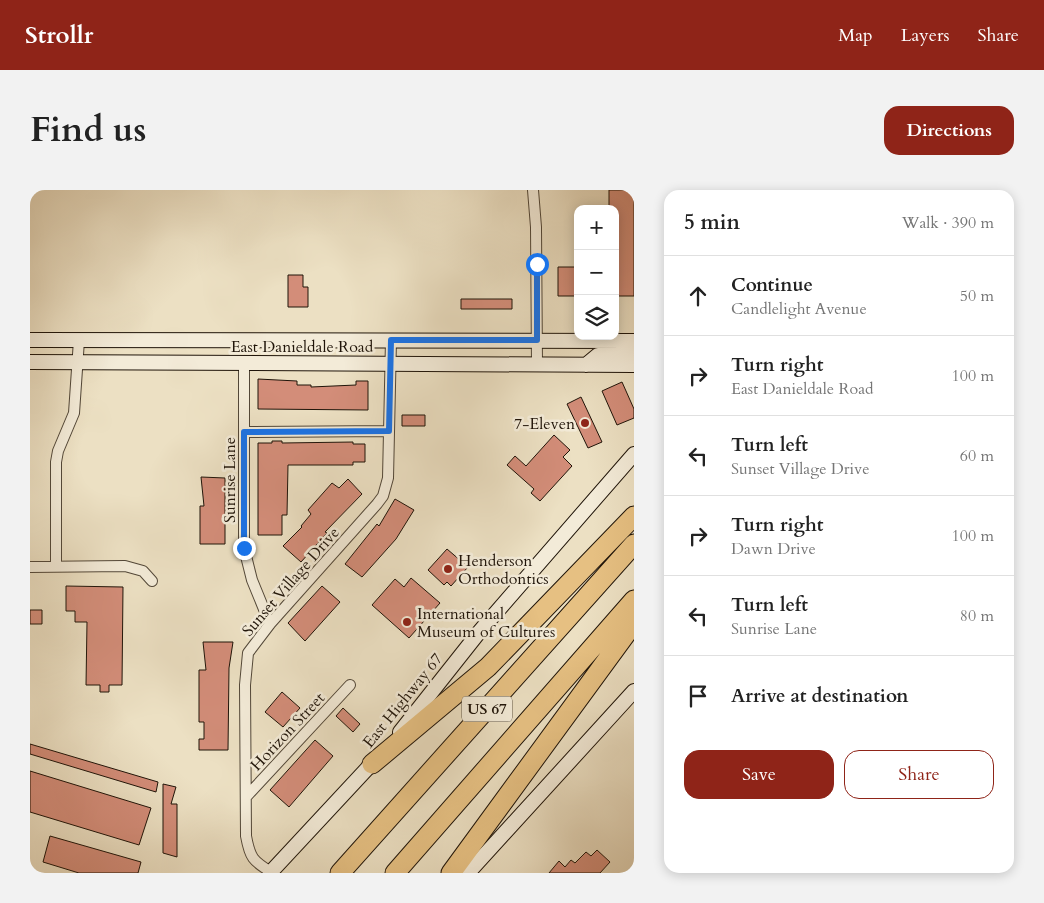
<!DOCTYPE html>
<meta charset="utf-8">
<style>
:root{--surface:#fff;--page:#f2f2f2;--text:#222;--muted:#767676;--line:#e0e0e0;--accent:#8f2418}
body{margin:0;font-family:Cardo,serif;background:var(--page);color:var(--text)}
.controls{position:absolute;right:15px;top:15px;display:grid;overflow:hidden;border-radius:10px;box-shadow:0 2px 12px #0003}
.controls button{width:45px;height:45px;display:grid;place-items:center;padding:0;border:0;border-bottom:1px solid var(--line);background:var(--surface);color:var(--text);font:25px sans-serif}
.stop{position:absolute;width:15px;height:15px;margin:-11px;border:4px solid #1a73e8;border-radius:50%;background:#fff}
.stop.end{background:#1a73e8;border-color:#fff;box-shadow:0 1px 5px #0008}
.list{margin:0;padding:0;list-style:none}
h2{display:flex;justify-content:space-between;align-items:center;height:65px;margin:0;padding:0 20px;font-size:21px}
h2 small{font-size:16px;font-weight:400;color:var(--muted)}
.list li{display:grid;grid-template-columns:32px 1fr auto;gap:15px;align-items:center;box-sizing:border-box;height:80px;padding:0 20px;border-top:1px solid var(--line)}
.list b{display:block;font-size:19px;white-space:nowrap}
.list p{margin:0;font-size:16px;white-space:nowrap;color:var(--muted)}
.list em{font-size:16px;font-style:normal;color:var(--muted)}
.actions{display:flex;gap:10px;padding:15px 20px}
.actions a{flex:1;padding:11px 0;border:1px solid var(--accent);border-radius:15px;text-align:center;font-size:18px;color:var(--accent)}
.actions .main{background:var(--accent);color:#fff}
.icon{flex:none;width:28px;height:28px;fill:none;stroke:currentColor;stroke-width:2;stroke-linecap:round;stroke-linejoin:round}
.map{position:relative;flex:none;width:604px;height:683px;overflow:hidden;border-radius:15px}
header{display:flex;align-items:center;gap:30px;box-sizing:border-box;height:70px;padding:0 25px;background:var(--accent);color:#fff}
header strong{font-size:24px}
nav{display:flex;gap:28px;margin-inline-start:auto;font-size:18px}
.intro{display:flex;align-items:center;justify-content:space-between;box-sizing:border-box;height:120px;padding:0 30px}
h1{margin:0;font-size:35px}
.button{padding:12px 22px;border-radius:15px;background:var(--accent);color:#fff;font-size:18px;font-weight:700}
main{display:flex;gap:30px;padding:0 30px}
aside{flex:1;background:var(--surface);border-radius:15px;box-shadow:0 2px 12px #0003}
.map>svg:first-child{display:block}
.building{fill:#d38d79;stroke:#1f1409}
.lines{fill:none;stroke-linecap:round;stroke-linejoin:round}
.street-casing{stroke:#524738;stroke-width:12}
.secondary-casing{stroke:#1f1409;stroke-width:16}
.highway-casing{stroke:#1f1409;stroke-width:21}
.street{stroke:#f3ebd8;stroke-width:10}
.secondary{stroke:#f3ebd8;stroke-width:14}
.highway{stroke:#e6c082;stroke-width:19}
.route{stroke:#1a73e8;stroke-width:6}
.poi-dot{fill:#8f2418;stroke:#f3ebd8;stroke-width:2}
.labels{text-anchor:middle;stroke-width:5;stroke-linejoin:round;paint-order:stroke}
.shield{fill:#f3ebd8;stroke:#5f5447;stroke-width:1}
.shield-label{font-size:15px;font-weight:bold;fill:#1f1409}
.street-label{font-size:16px;fill:#1f1409;stroke:#f3ebd8}
.poi-label{font-size:16px;fill:#1f1409;stroke:#f3ebd8;text-anchor:start}
</style>
<header>
<strong>Strollr</strong>
<nav><a>Map</a><a>Layers</a><a>Share</a></nav>
</header>
<div class="intro"><h1>Find us</h1><a class="button">Directions</a></div>
<main>
<div class="map">
<svg width="604" height="683" viewBox="0 0 604 683">
<rect width="100%" height="100%" fill="#ece0c3"/>
<filter id="stains"><feTurbulence type="fractalNoise" baseFrequency=".004" numOctaves="4"/><feColorMatrix values="0 0 0 0 .2 0 0 0 0 .09 0 0 0 0 .02 0 0 0 .5 -.17"/></filter>
<radialGradient id="worn" r=".72"><stop offset=".6" stop-color="#630" stop-opacity="0"/><stop offset="1" stop-color="#630" stop-opacity=".3"/></radialGradient>
<path class="building" d="M 579,0 L 604,0 L 604,106 L 585,106 L 585,19 L 579,19 Z
M 528,77 L 548,77 L 548,106 L 528,106 Z
M 258,85 L 273,85 L 273,97 L 278,97 L 278,117 L 258,117 Z
M 431,109 L 482,109 L 482,119 L 431,119 Z
M 228,189 L 267,191 L 267,195 L 281,195 L 281,197 L 326,195 L 326,191 L 338,191 L 338,220 L 228,219 Z
M 592,192 L 604,219 L 604,228 L 587,235 L 572,201 Z
M 551,207 L 572,252 L 558,258 L 537,214 Z
M 372,225 L 395,225 L 395,236 L 372,236 Z
M 524,245 L 540,260 L 533,267 L 542,276 L 510,311 L 501,303 L 504,299 L 477,275 L 485,266 L 496,276 Z
M 242,251 L 252,251 L 252,253 L 323,252 L 323,254 L 335,254 L 335,272 L 323,272 L 323,275 L 258,275 L 257,325 L 252,325 L 252,345 L 228,345 L 228,253 L 242,253 Z
M 171,287 L 195,288 L 195,354 L 170,354 L 170,316 L 174,316 Z
M 318,289 L 332,304 L 295,342 L 297,343 L 271,372 L 253,356 L 272,337 L 271,336 L 281,324 L 278,320 L 302,293 L 309,298 Z
M 365,309 L 384,320 L 366,349 L 332,387 L 315,374 L 347,334 L 349,336 Z
M 417,359 L 438,377 L 421,396 L 417,392 L 414,395 L 398,380 Z
M 381,388 L 410,413 L 379,448 L 342,415 L 365,389 L 374,397 Z
M 36,396 L 93,397 L 92,495 L 79,495 L 79,502 L 70,502 L 70,495 L 56,495 L 57,432 L 45,432 L 45,421 L 36,421 Z
M 292,396 L 310,412 L 275,451 L 258,433 Z
M 0,420 L 12,420 L 12,434 L 0,434 Z
M 173,452 L 203,452 L 199,478 L 198,560 L 169,560 L 169,549 L 174,549 L 174,532 L 169,532 L 169,480 L 176,480 Z
M 252,502 L 270,518 L 253,537 L 235,522 Z
M 313,518 L 330,534 L 323,542 L 306,526 Z
M 285,550 L 303,566 L 259,617 L 240,600 Z
M 0,554 L 128,592 L 126,602 L 0,564 Z
M 0,581 L 121,618 L 109,655 L 0,622 Z
M 133,594 L 146,597 L 141,614 L 147,614 L 147,667 L 133,663 Z
M 20,646 L 111,672 L 108,683 L 49,683 L 13,672 Z
M 567,660 L 580,672 L 570,683 L 519,683 L 529,671 L 535,677 L 541,670 L 545,673 L 556,662 L 561,666 Z"/>
<g class="lines">
<g class="street-casing">
<path id="street" d="M 503,0 L 506,37 L 507,174
M 214,173 L 214,358 L 222,390 L 240,434
M 214,242 L 359,241
M 26,375 L 26,272 L 28,261 L 44,223 L 49,150
M 0,377 L 95,376 L 113,381 L 122,391
M 216,607 L 320,495
M 241,682 C 223,671 220,668 216,646 L 215,495 L 218,463 L 240,434 L 347,314 L 353,306 L 358,288 L 361,150"/>
</g>
<g class="secondary-casing">
<path id="secondary" d="M 0,150 L 604,151
M 0,172 L 604,175
M 556,175 L 568,165 L 604,165
M 370,542 L 450,441 L 604,264
M 240,683 L 347,568
M 438,683 L 604,501"/>
</g>
<g class="highway-casing">
<path id="highway" d="M 342,574 L 458,477 L 604,326
M 310,683 L 604,354
M 365,683 L 604,410
M 421,683 L 604,433"/>
</g>
<use href="#street" class="street"/>
<use href="#secondary" class="secondary"/>
<use href="#highway" class="highway"/>
</g>
<g class="lines">
<path class="route" d="M 214,358 L 214,242 L 359,241 L 361,150 L 507,150 L 507,74"/>
</g>
<g class="poi-dot">
<circle cx="555" cy="233" r="5"/>
<circle cx="418" cy="379" r="5"/>
<circle cx="377" cy="432" r="5"/>
</g>
<g class="labels">
<rect class="shield" x="432" y="506.5" width="50" height="25" rx="4"/>
<g class="shield-label">
<text x="457" y="524">US 67</text>
</g>
<g class="street-label">
<text x="272" y="162">East Danieldale Road</text>
<text transform="translate(199 290) rotate(-90)" y="6">Sunrise Lane</text>
<text transform="translate(260 391) rotate(-49)" y="6">Sunset Village Drive</text>
<text transform="translate(372 510) rotate(-51)" y="6">East Highway 67</text>
<text transform="translate(257 541) rotate(-47)" y="6">Horizon Street</text>
</g>
<g class="poi-label">
<text x="545" y="239" text-anchor="end">7-Eleven</text>
<text x="428" y="376">Henderson<tspan x="428" dy="18">Orthodontics</tspan></text>
<text x="387" y="429">International<tspan x="387" dy="18">Museum of Cultures</tspan></text>
</g>
</g>
<rect width="100%" height="100%" filter="url(#stains)"/>
<rect width="100%" height="100%" fill="url(#worn)"/>
</svg>
<div class="controls">
<button>+</button>
<button>−</button>
<button><svg class="icon" aria-label="layers" viewBox="0 0 24 24"><path d="M12 4l9 5-9 5-9-5zM3 14l9 5 9-5"/></svg></button>
</div>
<div class="stop" style="left:507px;top:74px"></div>
<div class="stop end" style="left:214px;top:358px"></div>
</div>
<aside>
<h2>5 min<small>Walk · 390 m</small></h2>
<ul class="list">
<li><svg class="icon" aria-label="ahead" viewBox="0 0 24 24"><path d="M12 20V5M6 11l6-6 6 6"/></svg><div><b>Continue</b><p>Candlelight Avenue</p></div><em>50 m</em></li>
<li><svg class="icon" aria-label="right" viewBox="0 0 24 24"><path d="M7 20v-9h11M14 6l5 5-5 5"/></svg><div><b>Turn right</b><p>East Danieldale Road</p></div><em>100 m</em></li>
<li><svg class="icon" aria-label="left" viewBox="0 0 24 24"><path d="M17 20v-9H6M10 6l-5 5 5 5"/></svg><div><b>Turn left</b><p>Sunset Village Drive</p></div><em>60 m</em></li>
<li><svg class="icon" aria-label="right" viewBox="0 0 24 24"><path d="M7 20v-9h11M14 6l5 5-5 5"/></svg><div><b>Turn right</b><p>Dawn Drive</p></div><em>100 m</em></li>
<li><svg class="icon" aria-label="left" viewBox="0 0 24 24"><path d="M17 20v-9H6M10 6l-5 5 5 5"/></svg><div><b>Turn left</b><p>Sunrise Lane</p></div><em>80 m</em></li>
<li><svg class="icon" aria-label="arrive" viewBox="0 0 24 24"><path d="M6 21V4h12l-3 4 3 4H6"/></svg><div><b>Arrive at destination</b></div></li>
</ul>
<div class="actions"><a class="main">Save</a><a>Share</a></div>
</aside>
</main>
